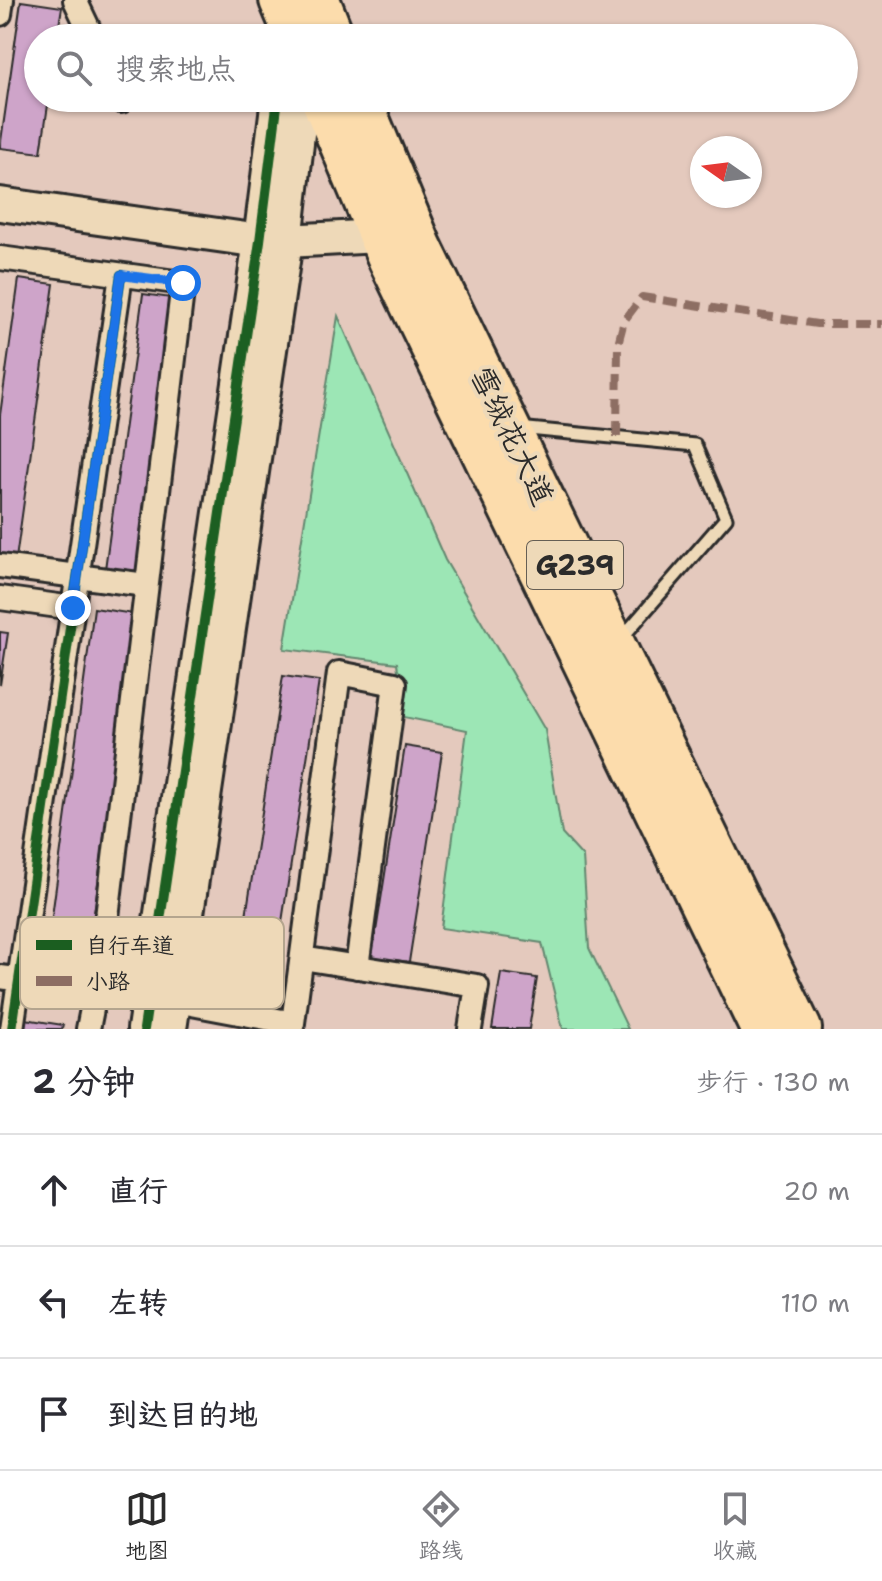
<!DOCTYPE html>
<html lang="zh">
<meta charset="utf-8">
<style>
:root{--surface:#fff;--page:#f2f2f3;--text:#2b2b33;--muted:#7c7c81;--line:#e1e1e2;--accent:#2b2b2b}
body{margin:0;font-family:"Shantell Sans","LXGW WenKai TC",sans-serif;background:var(--page);color:var(--text)}
.compass{position:absolute;left:690px;top:136px;width:72px;height:72px;border-radius:50%;background:var(--surface);box-shadow:0 2px 6px #0004;rotate:284deg}
.stop{position:absolute;width:24px;height:24px;margin:-18px;border:6px solid #1a73e8;border-radius:50%;background:#fff}
.stop.end{background:#1a73e8;border-color:#fff;box-shadow:0 2px 8px #0008}
.list{margin:0;padding:0;list-style:none}
h2{display:flex;justify-content:space-between;align-items:center;height:104px;margin:0;padding:0 32px;font-size:34px}
h2 small{font-size:26px;font-weight:400;color:var(--muted)}
.list li{display:grid;grid-template-columns:52px 1fr auto;gap:24px;align-items:center;box-sizing:border-box;height:112px;padding:0 32px;border-top:2px solid var(--line)}
.list b{display:block;font-size:30px;white-space:nowrap}
.list em{font-size:26px;font-style:normal;color:var(--muted)}
.icon{flex:none;width:44px;height:44px;fill:none;stroke:currentColor;stroke-width:2;stroke-linecap:round;stroke-linejoin:round}
.map{position:relative;flex:none;width:882px;height:1029px;overflow:hidden}
.search{position:absolute;background:var(--surface);box-shadow:0 2px 6px #0004;left:24px;right:24px;top:24px;height:88px;display:flex;align-items:center;gap:20px;box-sizing:border-box;padding:0 28px;border-radius:44px;color:var(--muted);font-size:30px}
.sheet{height:440px;background:var(--surface)}
nav{display:flex;justify-content:space-around;align-items:center;box-sizing:border-box;height:112px;border-top:2px solid var(--line);background:var(--surface);font-size:22px;color:var(--muted)}
nav a{display:grid;justify-items:center;gap:4px}
nav .on{color:var(--accent)}
.map>svg:first-child{display:block}
.green{fill:#9ce6b5;stroke:#648870;stroke-width:2}
.building{fill:#cea4c9;stroke:#2b2b2b;stroke-width:2}
.lines{fill:none;stroke-linecap:round;stroke-linejoin:round}
.lane-casing{stroke:#2b2b2b;stroke-width:17}
.street-casing{stroke:#2b2b2b;stroke-width:28}
.secondary-casing{stroke:#2b2b2b;stroke-width:38}
.highway-casing{stroke:#2b2b2b;stroke-width:48}
.lane{stroke:#eed9b8;stroke-width:11}
.street{stroke:#eed9b8;stroke-width:22}
.secondary{stroke:#eed9b8;stroke-width:32}
.highway{stroke:#fcdcac;stroke-width:42}
.quiet{stroke:#8d6e63;stroke-width:8;stroke-dasharray:16 8;stroke-linecap:butt}
.cycleway-casing{stroke:#eed9b8;stroke-width:15}
.cycleway{stroke:#1b5e20;stroke-width:10}
.route{stroke:#1a73e8;stroke-width:10}
.labels{text-anchor:middle;stroke-width:8;stroke-linejoin:round;paint-order:stroke}
.shield{fill:#eed9b8;stroke:#665f55;stroke-width:2}
.shield-label{font-size:28px;font-weight:bold;fill:#2b2b2b}
.street-label{font-size:30px;fill:#2b2b2b;stroke:#eed9b8}
.key{fill:#eed9b8;stroke:#b4a58e;stroke-width:2}
.key-label{font-size:22px;fill:#2b2b2b}
</style>
<div class="map">
<svg width="882" height="1029" viewBox="0 0 882 1029">
<rect width="100%" height="100%" fill="#e4c9bd"/>
<filter id="ink" filterUnits="userSpaceOnUse"><feTurbulence type="fractalNoise" baseFrequency=".0125" numOctaves="2"/><feDisplacementMap in="SourceGraphic" scale="16" xChannelSelector="R" yChannelSelector="G"/><feConvolveMatrix kernelMatrix="1 2 1 2 8 2 1 2 1" color-interpolation-filters="sRGB"/></filter>
<g filter="url(#ink)">
<path class="green" d="M 338,316 L 445,560 L 545,730 L 562,834 L 583,857 L 589,948 L 628,1029 L 563,1029 L 542,943 L 441,928 L 467,730 L 404,717 L 397,663 L 284,649 Z"/>
<path class="building" d="M 21,1 L 62,7 L 57,38 L 38,38 L 38,98 L 49,98 L 41,153 L 0,148 Z
M 19,279 L 54,284 L 16,559 L 0,557 L 0,415 Z
M 143,294 L 178,299 L 141,574 L 105,569 Z
M 94,608 L 134,614 L 88,958 L 47,953 Z
M 0,632 L 8,633 L 0,685 Z
M 283,676 L 319,681 L 272,987 L 236,981 Z
M 405,746 L 442,752 L 409,962 L 372,957 Z
M 501,973 L 537,978 L 529,1029 L 492,1029 Z
M 25,1019 L 63,1025 L 62,1029 L 23,1029 Z"/>
<g class="lines">
<g class="lane-casing">
<path id="lane" d="M 518,428 L 695,445 L 726,518 L 620,640"/>
</g>
<g class="street-casing">
<path id="street" d="M 75,0 L 93,38
M 0,14 L 2,0
M 120,98 L 121,101
M 0,258 L 183,283 L 102,959 L 88,1029
M 0,566 L 146,585
M 0,598 L 73,608
M 302,958 L 477,986 L 470,1029
M 0,977 L 149,996 L 293,1023 L 292,1029
M 293,1023 L 339,673 L 395,684 L 357,967
M 12,1029 L 121,275"/>
</g>
<g class="secondary-casing">
<path id="secondary" d="M 0,204 L 260,241 L 286,241 L 379,236 L 398,241
M 144,1029 L 260,241 L 278,98
M 170,1029 L 286,241 L 302,98"/>
</g>
<g class="highway-casing">
<path id="highway" d="M 281,0 L 297,38
M 318,0 L 333,38
M 322,98 L 390,260 L 762,1029
M 359,98 L 420,246 L 800,1029"/>
</g>
<use href="#lane" class="lane"/>
<use href="#street" class="street"/>
<use href="#secondary" class="secondary"/>
<use href="#highway" class="highway"/>
<path class="quiet" d="M 617,437 L 618,344 L 624,321 L 642,297 L 817,324 L 882,324"/>
<g class="cycleway-casing">
<path id="cycleway" d="M 12,1029 L 121,275
M 144,1029 L 260,241 L 278,98"/>
</g>
<use href="#cycleway" class="cycleway"/>
</g>
</g>
<g class="lines" filter="url(#ink)">
<path class="route" d="M 73,608 L 121,275 L 183,283"/>
</g>
<g class="labels">
<rect class="shield" x="527" y="541" width="96" height="48" rx="6"/>
<g class="shield-label">
<text x="575" y="575">G239</text>
</g>
<g class="street-label">
<text transform="translate(512 436) rotate(64)" y="10">雪绒花大道</text>
</g>
</g>
<rect x="20" y="917" width="264" height="92" rx="12" class="key"/>
<rect x="36" y="940" width="36" height="10" fill="#1b5e20"/>
<rect x="36" y="976" width="36" height="10" fill="#8d6e63"/>
<g class="key-label">
<text x="86" y="953">自行车道</text>
<text x="86" y="989">小路</text>
</g>
</svg>
<svg class="compass" viewBox="-18 -18 36 36"><path d="M0-13l5 13h-10z" fill="#e53935"/><path d="M0 13l5-13h-10z" fill="#7c7c81"/></svg>
<div class="stop" style="left:183px;top:283px"></div>
<div class="stop end" style="left:73px;top:608px"></div>
<div class="search"><svg class="icon" aria-label="search" viewBox="0 0 24 24"><circle cx="10" cy="10" r="6"/><path d="M15 15l6 6"/></svg>搜索地点</div>
</div>
<section class="sheet">
<h2>2 分钟<small>步行 · 130 m</small></h2>
<ul class="list">
<li><svg class="icon" aria-label="ahead" viewBox="0 0 24 24"><path d="M12 20V5M6 11l6-6 6 6"/></svg><div><b>直行</b></div><em>20 m</em></li>
<li><svg class="icon" aria-label="left" viewBox="0 0 24 24"><path d="M17 20v-9H6M10 6l-5 5 5 5"/></svg><div><b>左转</b></div><em>110 m</em></li>
<li><svg class="icon" aria-label="arrive" viewBox="0 0 24 24"><path d="M6 21V4h12l-3 4 3 4H6"/></svg><div><b>到达目的地</b></div></li>
</ul>
</section>
<nav>
<a class="on"><svg class="icon" aria-label="map" viewBox="0 0 24 24"><path d="M3 6l6-2 6 2 6-2v14l-6 2-6-2-6 2zM9 4v14M15 6v14"/></svg>地图</a>
<a><svg class="icon" aria-label="directions" viewBox="0 0 24 24"><path d="M12 3l9 9-9 9-9-9zM9 14v-3h6M13 9l2 2-2 2"/></svg>路线</a>
<a><svg class="icon" aria-label="saved" viewBox="0 0 24 24"><path d="M7 4h10v16l-5-4-5 4z"/></svg>收藏</a>
</nav>
